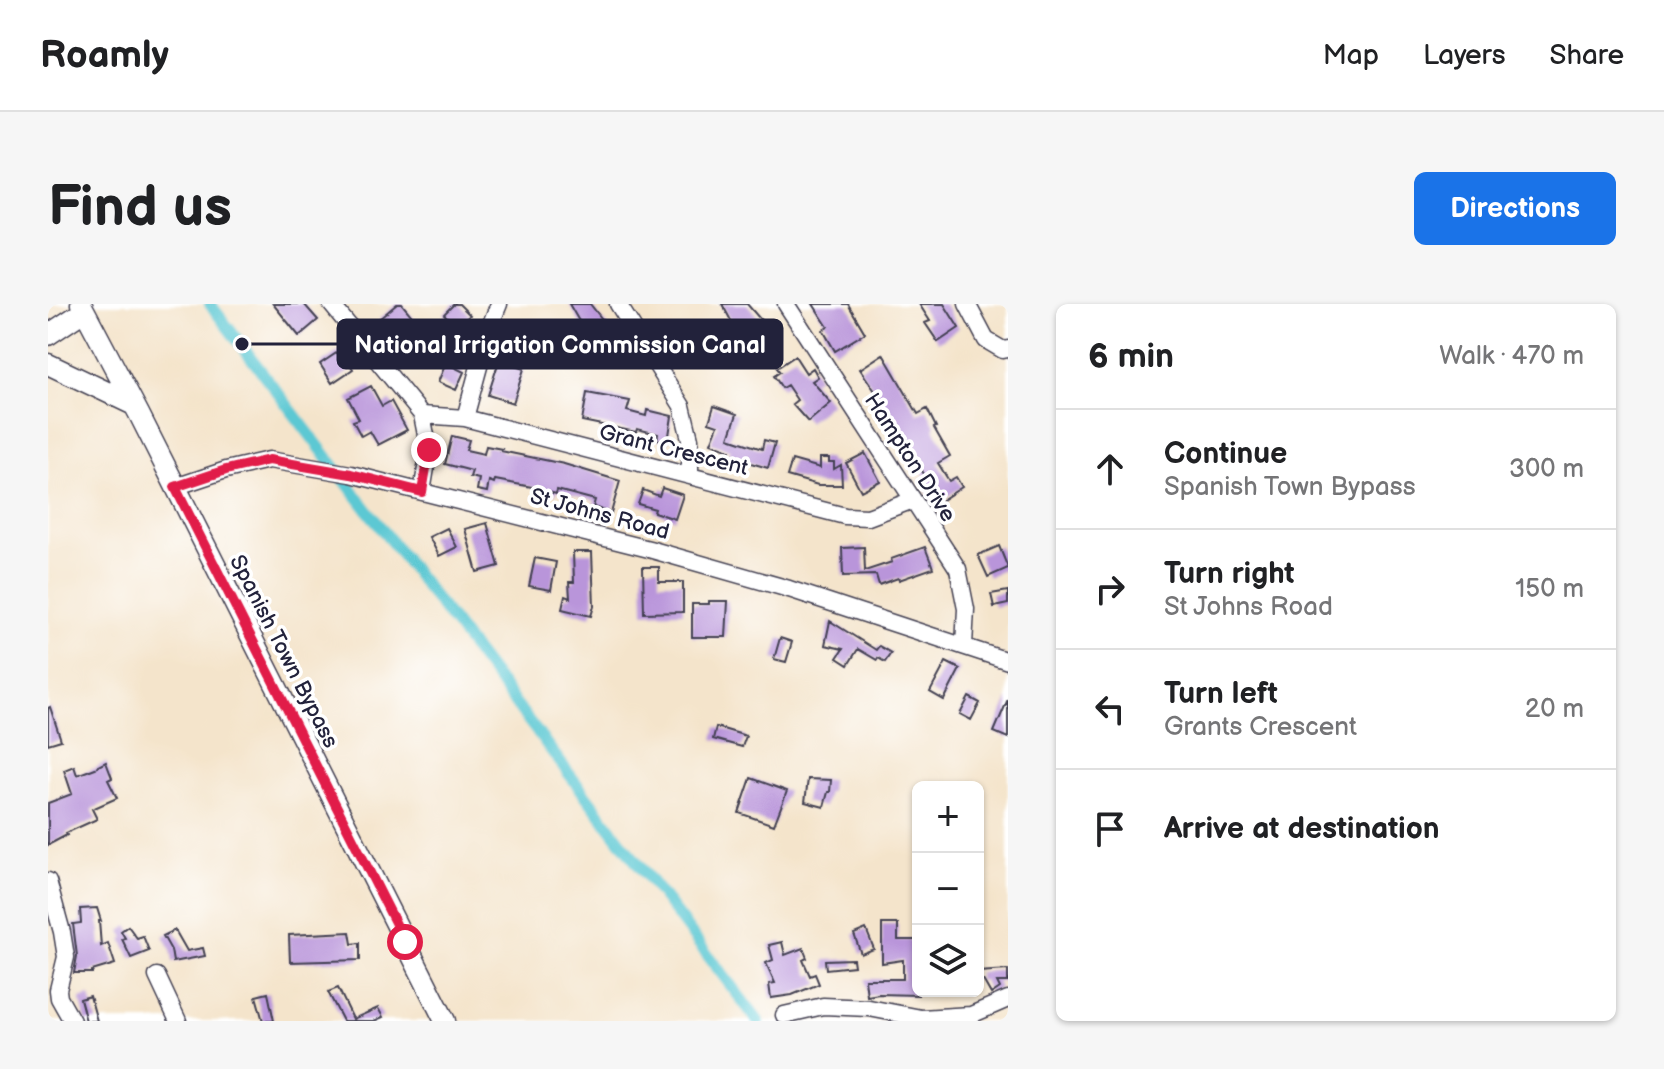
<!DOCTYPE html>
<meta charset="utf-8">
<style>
:root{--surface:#fff;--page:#f6f6f6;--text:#202124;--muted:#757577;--line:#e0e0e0;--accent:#1a73e8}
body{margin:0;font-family:"Balsamiq Sans",sans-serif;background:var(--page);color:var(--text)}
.controls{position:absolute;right:24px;bottom:24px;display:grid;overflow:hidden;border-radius:12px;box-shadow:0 2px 6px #0004}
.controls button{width:72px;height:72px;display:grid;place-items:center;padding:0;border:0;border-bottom:2px solid var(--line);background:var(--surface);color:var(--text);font:40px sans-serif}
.stop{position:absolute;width:24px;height:24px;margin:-18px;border:6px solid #e11d48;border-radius:50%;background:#fff}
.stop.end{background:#e11d48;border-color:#fff;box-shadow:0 2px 8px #0008}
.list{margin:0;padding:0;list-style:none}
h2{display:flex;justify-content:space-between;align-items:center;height:104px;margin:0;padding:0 32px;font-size:34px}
h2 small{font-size:26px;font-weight:400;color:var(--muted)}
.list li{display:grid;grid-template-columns:52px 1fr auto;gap:24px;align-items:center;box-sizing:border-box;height:120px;padding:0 32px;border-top:2px solid var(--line)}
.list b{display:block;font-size:30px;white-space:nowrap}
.list p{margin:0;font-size:26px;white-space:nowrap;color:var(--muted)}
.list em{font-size:26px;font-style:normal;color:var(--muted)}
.icon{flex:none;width:44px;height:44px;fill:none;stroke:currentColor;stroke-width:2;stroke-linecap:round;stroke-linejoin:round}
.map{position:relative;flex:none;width:960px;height:717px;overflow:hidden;border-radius:12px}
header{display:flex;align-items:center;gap:48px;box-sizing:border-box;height:112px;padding:0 40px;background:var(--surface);border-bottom:2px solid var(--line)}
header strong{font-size:38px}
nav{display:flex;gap:44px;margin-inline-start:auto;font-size:28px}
.intro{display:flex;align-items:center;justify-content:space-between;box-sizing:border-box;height:192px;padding:0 48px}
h1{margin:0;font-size:56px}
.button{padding:20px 36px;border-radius:12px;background:var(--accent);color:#fff;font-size:28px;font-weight:700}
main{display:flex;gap:48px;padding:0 48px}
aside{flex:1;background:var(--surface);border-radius:12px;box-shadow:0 2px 6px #0004}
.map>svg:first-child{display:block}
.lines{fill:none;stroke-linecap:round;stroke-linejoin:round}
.canal{stroke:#5cc8d3;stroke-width:12}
.building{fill:#b995da}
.minor-casing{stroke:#423f51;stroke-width:19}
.major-casing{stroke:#423f51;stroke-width:23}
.minor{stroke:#fff;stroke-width:16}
.major{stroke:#fff;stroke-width:20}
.route{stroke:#e11d48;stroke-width:10}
.labels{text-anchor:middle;stroke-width:7;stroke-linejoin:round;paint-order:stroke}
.street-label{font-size:22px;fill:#22223b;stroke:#fff}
.leader{fill:none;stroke:#22223b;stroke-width:3}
.callout-dot{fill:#22223b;stroke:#fff;stroke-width:3}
.callout{fill:#22223b;stroke:#22223b;stroke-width:3}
.callout-label{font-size:24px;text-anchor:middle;font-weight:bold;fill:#fff}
</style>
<header>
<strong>Roamly</strong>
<nav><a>Map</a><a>Layers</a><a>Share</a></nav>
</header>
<div class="intro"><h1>Find us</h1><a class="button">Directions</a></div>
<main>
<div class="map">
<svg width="960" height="717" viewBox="0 0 960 717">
<rect width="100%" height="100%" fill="#fff"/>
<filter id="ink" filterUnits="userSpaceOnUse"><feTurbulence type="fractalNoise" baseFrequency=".0125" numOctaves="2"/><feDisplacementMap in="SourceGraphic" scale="16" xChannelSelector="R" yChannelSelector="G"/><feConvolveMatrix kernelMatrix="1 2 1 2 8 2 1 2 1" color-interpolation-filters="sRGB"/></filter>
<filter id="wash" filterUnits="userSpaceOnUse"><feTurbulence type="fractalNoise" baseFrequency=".006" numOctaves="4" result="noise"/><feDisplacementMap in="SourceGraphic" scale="32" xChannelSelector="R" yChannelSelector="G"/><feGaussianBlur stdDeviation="1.8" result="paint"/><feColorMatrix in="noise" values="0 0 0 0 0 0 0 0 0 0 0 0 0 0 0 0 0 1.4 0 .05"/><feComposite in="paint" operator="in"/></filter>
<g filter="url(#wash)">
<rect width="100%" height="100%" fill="#f4e4cb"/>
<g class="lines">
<path class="canal" d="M 162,0 L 710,717"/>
</g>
<g id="blocks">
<path class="building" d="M 225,0 L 256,0 L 270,16 L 251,32 Z
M 349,0 L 354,0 L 368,17 L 347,34 L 331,15 Z
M 406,0 L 411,0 L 422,11 L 409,23 L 396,10 Z
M 521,0 L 542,0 L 568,33 L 541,55 L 531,42 L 538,37 L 534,32 L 536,30 L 533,26 L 535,24 Z
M 674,0 L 699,0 L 725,30 L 701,45 L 684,26 L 687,24 Z
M 765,0 L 800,0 L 817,29 L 787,47 L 775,26 L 780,23 Z
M 871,0 L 896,0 L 911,24 L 890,38 L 877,19 L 882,17 Z
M 293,46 L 305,65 L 284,79 L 272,60 Z
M 835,50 L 870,110 L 879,105 L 888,123 L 886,124 L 902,152 L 890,159 L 901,177 L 908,173 L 914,183 L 886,201 L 872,175 L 877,172 L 858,138 L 854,141 L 841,116 L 839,117 L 827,96 L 831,93 L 812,65 Z
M 747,52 L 758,69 L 765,64 L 770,73 L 764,77 L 783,99 L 760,118 L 744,100 L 749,96 L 739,81 L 734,84 L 726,72 L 732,68 L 729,64 Z
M 451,57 L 476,65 L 465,99 L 440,91 Z
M 398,59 L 416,68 L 408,86 L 390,78 Z
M 323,82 L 334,102 L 343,97 L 359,126 L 330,141 L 322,127 L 313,132 L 305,117 L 311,115 L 300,94 Z
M 539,89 L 582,97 L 579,107 L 598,112 L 599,106 L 624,112 L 620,138 L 609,135 L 610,130 L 589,125 L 588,128 L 534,117 Z
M 666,102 L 689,110 L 681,134 L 714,145 L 716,136 L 727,139 L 720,164 L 696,157 L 695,162 L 679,156 L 682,146 L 663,139 L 670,121 L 661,118 Z
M 404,132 L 421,136 L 418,146 L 436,150 L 438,142 L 454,145 L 453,147 L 516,160 L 572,177 L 563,209 L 545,203 L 547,196 L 509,186 L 508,190 L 484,183 L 447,176 L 446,179 L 441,177 L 439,188 L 429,186 L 431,175 L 422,173 L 424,167 L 397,160 Z
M 817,149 L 832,177 L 813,187 L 798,159 Z
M 772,154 L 781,154 L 781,158 L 786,158 L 786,165 L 793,161 L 794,181 L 770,181 L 739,172 L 744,156 L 772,164 Z
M 614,184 L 635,191 L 627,215 L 606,208 L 607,205 L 590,200 L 595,186 L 611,192 Z
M 439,219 L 451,262 L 429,268 L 417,225 Z
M 399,224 L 409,243 L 391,252 L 381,233 Z
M 951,242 L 960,264 L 940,273 L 930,251 Z
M 816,243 L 817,267 L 844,258 L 843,255 L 877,243 L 885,264 L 851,276 L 850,274 L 831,281 L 828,271 L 795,272 L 794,244 Z
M 525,248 L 544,248 L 546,302 L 543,312 L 514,305 L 517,292 L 522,294 L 521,278 L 526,278 Z
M 487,254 L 508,258 L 503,286 L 481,282 Z
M 595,263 L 611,263 L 611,278 L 635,278 L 635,308 L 596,309 Z
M 960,287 L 960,300 L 946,303 L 943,290 Z
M 661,297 L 680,297 L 678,333 L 644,333 L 644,300 L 661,300 Z
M 782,317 L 828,346 L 831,342 L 843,349 L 837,358 L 830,354 L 829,356 L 810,345 L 800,361 L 789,354 L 795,345 L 777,341 Z
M 732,334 L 744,338 L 738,358 L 726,355 Z
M 898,358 L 912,365 L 896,396 L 882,388 Z
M 921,393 L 932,399 L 923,416 L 912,410 Z
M 960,395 L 960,434 L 946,428 Z
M 2,403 L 13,436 L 0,440 L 0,404 Z
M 668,423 L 698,432 L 694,443 L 665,435 Z
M 58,458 L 64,474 L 60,476 L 69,494 L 44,505 L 49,515 L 18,529 L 19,531 L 0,541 L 0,499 L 24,490 L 16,466 L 26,462 L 29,471 L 50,463 L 50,462 Z
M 703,474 L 739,487 L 726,521 L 691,509 Z
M 760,475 L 783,476 L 782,488 L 780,488 L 776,503 L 757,498 Z
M 49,604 L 53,617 L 51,617 L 53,642 L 60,639 L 67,660 L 44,667 L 44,669 L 26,669 L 29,652 L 25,620 L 33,619 L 32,605 Z
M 834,620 L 850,620 L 850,636 L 869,636 L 870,691 L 831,690 L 819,692 L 817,675 L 855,675 L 855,656 L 834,659 Z
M 80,622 L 89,634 L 95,632 L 101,647 L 83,654 L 74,635 L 77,634 L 73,627 Z
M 818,625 L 826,645 L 813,650 L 806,630 Z
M 127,626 L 139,647 L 155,644 L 157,652 L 125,658 L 123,646 L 115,632 Z
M 302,628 L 304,640 L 312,639 L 312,656 L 242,658 L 241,631 Z
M 734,638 L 737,651 L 755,644 L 759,654 L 755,656 L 762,672 L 767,670 L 771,680 L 744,691 L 723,694 L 721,680 L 727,679 L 718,659 L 725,656 L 721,641 Z
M 805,655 L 806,662 L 778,665 L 777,656 Z
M 960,666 L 960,678 L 949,678 L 952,684 L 943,690 L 935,676 L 930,677 L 930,668 Z
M 290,684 L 305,715 L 330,704 L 335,713 L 326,717 L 295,717 L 280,688 Z
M 220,689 L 226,717 L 215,717 L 208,692 Z
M 42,692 L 49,717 L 38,717 L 32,695 Z"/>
</g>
</g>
<g filter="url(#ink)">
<use href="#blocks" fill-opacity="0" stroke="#423f51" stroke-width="2"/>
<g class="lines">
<g class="minor-casing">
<path id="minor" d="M 283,0 L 374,111 L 381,146 L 374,188
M 570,0 L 634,102 L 642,135 L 642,172
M 738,0 L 910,265 L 918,305 L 916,341
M 919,0 L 938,36 L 955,46 L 960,45
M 374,111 L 417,114 L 797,212 L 820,213 L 865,196
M 417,114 L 442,22 L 451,0
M 127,183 L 178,166 L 221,156 L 303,170 L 601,245 L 741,285 L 960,357
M 0,577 L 14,628 L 18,653 L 10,686 L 11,694 L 24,717
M 109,672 L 130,717
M 736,711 L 775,702 L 821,704 L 873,714 L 923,711 L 960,695"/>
</g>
<g class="major-casing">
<path id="major" d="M 33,0 L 91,110 L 397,717
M 0,31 L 36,7
M 0,60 L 86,101"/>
</g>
<use href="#minor" class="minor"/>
<use href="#major" class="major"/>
</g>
</g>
<g class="lines" filter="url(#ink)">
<path class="route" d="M 357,638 L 127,183 L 178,166 L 221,156 L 303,170 L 374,188 L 381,146"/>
</g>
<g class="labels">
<g class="street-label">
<text transform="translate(626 145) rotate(14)" y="8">Grant Crescent</text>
<text transform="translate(863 153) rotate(57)" y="8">Hampton Drive</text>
<text transform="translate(552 209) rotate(15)" y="8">St Johns Road</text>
<text transform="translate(237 347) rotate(63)" y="8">Spanish Town Bypass</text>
</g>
</g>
<path class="leader" d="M194 40L290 40"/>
<circle class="callout-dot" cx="194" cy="40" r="8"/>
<rect class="callout" x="290" y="16" width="444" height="48" rx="8"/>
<g class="callout-label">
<text x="512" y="49">National Irrigation Commission Canal</text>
</g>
</svg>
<div class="controls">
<button>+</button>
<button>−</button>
<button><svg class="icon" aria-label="layers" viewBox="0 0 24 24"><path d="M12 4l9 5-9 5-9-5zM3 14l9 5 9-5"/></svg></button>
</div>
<div class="stop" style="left:357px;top:638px"></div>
<div class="stop end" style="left:381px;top:146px"></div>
</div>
<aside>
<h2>6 min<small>Walk · 470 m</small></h2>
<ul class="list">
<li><svg class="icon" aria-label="ahead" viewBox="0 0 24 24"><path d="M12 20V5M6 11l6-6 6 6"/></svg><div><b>Continue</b><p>Spanish Town Bypass</p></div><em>300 m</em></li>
<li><svg class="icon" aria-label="right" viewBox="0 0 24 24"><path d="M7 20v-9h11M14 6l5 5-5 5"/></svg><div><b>Turn right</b><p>St Johns Road</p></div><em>150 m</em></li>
<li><svg class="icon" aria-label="left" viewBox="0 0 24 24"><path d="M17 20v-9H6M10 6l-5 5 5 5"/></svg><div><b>Turn left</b><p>Grants Crescent</p></div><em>20 m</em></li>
<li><svg class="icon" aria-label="arrive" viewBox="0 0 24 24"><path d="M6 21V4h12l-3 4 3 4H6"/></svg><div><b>Arrive at destination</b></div></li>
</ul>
</aside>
</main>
